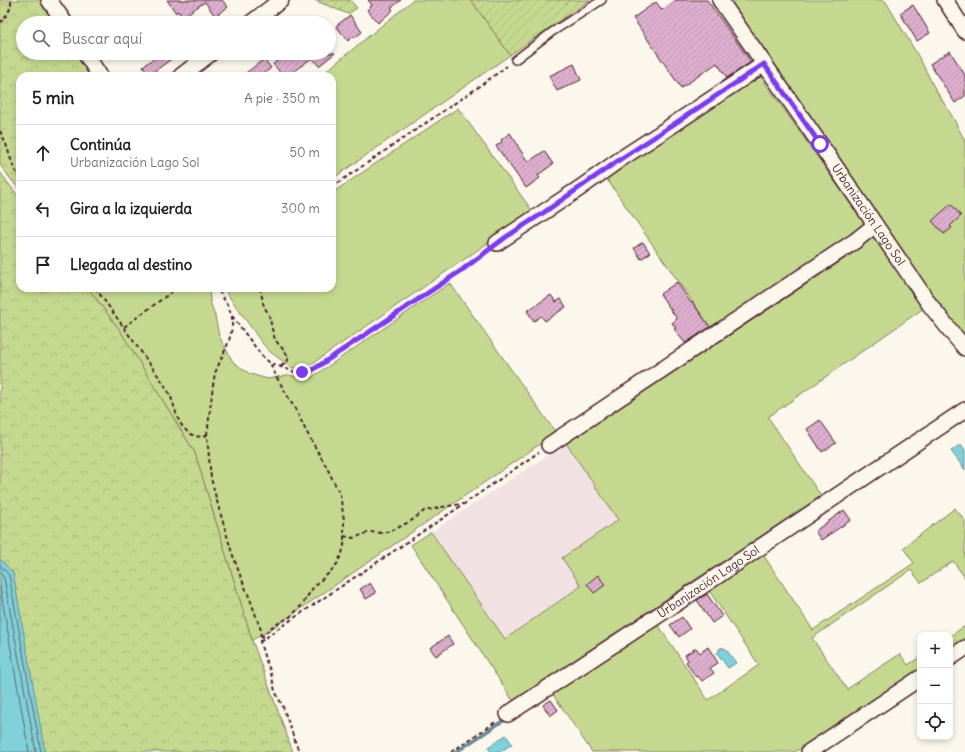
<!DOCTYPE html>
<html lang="es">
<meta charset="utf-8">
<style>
:root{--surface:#fff;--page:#f6f6f6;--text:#202124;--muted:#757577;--line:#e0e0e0}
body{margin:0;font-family:Delius,sans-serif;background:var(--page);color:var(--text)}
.controls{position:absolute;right:12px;bottom:12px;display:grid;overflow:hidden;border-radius:8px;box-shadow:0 2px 6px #0003}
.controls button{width:36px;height:36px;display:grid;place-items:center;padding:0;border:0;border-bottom:1px solid var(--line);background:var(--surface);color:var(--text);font:20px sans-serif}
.stop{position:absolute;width:12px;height:12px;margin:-9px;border:3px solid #7c3aed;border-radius:50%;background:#fff}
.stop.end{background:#7c3aed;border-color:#fff;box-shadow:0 1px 4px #0008}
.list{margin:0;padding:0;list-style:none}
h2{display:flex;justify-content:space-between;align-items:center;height:52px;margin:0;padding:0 16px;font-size:17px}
h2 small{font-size:13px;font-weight:400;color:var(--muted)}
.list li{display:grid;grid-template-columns:26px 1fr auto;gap:12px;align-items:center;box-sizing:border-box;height:56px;padding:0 16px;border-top:1px solid var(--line)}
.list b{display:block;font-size:15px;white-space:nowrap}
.list p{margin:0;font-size:13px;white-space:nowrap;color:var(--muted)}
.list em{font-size:13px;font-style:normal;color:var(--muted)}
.icon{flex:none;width:22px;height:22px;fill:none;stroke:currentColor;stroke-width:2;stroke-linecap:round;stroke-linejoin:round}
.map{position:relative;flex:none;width:965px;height:752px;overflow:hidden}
.search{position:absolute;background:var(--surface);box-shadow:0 2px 6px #0003;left:16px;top:16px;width:320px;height:44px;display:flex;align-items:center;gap:10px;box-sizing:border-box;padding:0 14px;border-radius:22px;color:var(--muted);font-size:15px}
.panel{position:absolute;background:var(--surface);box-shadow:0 2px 6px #0003;left:16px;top:72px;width:320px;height:220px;border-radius:12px}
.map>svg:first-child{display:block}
.built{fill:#f2e1e3}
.grass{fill:#c4d98f;stroke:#877c5d}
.park{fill:url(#park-crowns);stroke:#877c5d}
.garden{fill:url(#garden-furrows);stroke:#877c5d}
.water{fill:#7fd0d8;stroke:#6a8993}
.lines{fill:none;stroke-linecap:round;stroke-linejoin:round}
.shore{stroke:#5f6670;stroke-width:1}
.stream{stroke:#6a8993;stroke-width:3.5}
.building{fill:url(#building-hatch);stroke:#4a1f2b}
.service-casing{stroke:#4a1f2b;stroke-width:10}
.minor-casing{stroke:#4a1f2b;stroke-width:18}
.path{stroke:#4a1f2b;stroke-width:2;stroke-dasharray:4 3;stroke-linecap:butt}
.service{stroke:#fbf7ec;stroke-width:7}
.minor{stroke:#fbf7ec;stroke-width:15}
.route{stroke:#7c3aed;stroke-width:5}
.labels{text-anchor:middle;stroke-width:3;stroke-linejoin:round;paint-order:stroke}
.street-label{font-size:12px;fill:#4a1f2b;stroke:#fbf7ec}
</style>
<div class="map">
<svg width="965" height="752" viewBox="0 0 965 752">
<defs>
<pattern id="park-crowns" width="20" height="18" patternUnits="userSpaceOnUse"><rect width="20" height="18" fill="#c4d98f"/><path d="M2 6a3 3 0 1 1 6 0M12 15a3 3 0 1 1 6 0" fill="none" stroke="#aaba7c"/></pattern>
<pattern id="garden-furrows" width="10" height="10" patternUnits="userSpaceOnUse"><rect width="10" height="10" fill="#c4d98f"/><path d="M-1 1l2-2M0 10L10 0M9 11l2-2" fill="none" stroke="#aaba7c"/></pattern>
<pattern id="building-hatch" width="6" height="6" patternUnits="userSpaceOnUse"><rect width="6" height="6" fill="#ddaece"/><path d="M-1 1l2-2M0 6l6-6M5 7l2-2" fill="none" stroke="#bf95b1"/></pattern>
</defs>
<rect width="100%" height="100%" fill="#fbf7ec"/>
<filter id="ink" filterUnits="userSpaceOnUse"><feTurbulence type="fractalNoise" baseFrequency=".025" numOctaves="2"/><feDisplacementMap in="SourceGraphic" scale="8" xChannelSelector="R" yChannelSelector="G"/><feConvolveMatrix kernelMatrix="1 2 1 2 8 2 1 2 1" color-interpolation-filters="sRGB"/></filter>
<g filter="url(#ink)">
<path class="built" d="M 566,443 L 618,520 L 562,558 L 581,586 L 504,639 L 431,532 Z"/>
<path class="grass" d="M 413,0 L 471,0 L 510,55 L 332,179 L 332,76 L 320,76 Z
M 730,0 L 884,0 L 886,2 L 921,61 L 935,89 L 952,116 L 965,141 L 965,336 L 958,329 L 910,265 Z
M 756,77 L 761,77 L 864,223 L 862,228 L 713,331 L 606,178 Z
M 458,108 L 533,212 L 310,365 L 302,368 L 292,368 L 269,351 L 260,340 L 223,288 L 332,288 L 332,193 Z
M 874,236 L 924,308 L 768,417 L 821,496 L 513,701 L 411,545 L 431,532 L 505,639 L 581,586 L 562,558 L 618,520 L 566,443 L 852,254 Z
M 450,283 L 556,433 L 267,632 L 252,640 L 195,453 L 119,329 L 88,288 L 209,288 L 210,301 L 215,316 L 219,336 L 233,362 L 250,374 L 268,379 L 288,375 L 301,378 L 311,378 Z
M 955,508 L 965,521 L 965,578 L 953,561 L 921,583 L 911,570 L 812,638 L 847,689 L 900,654 L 908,665 L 920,657 L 920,669 L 795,752 L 592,752 L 552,693 L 657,623 L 708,700 L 759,665 L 708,589 L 762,553 L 813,630 L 914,563 L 903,548 Z
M 965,626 L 965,639 L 950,649 L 950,636 Z"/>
<path class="park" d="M 0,0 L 43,0 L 59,23 L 23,23 L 23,53 L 79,53 L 94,76 L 20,76 L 20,191 L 0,165 Z
M 0,172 L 20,199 L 20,288 L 88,288 L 119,329 L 195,453 L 252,640 L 293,752 L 0,752 Z"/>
<path class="garden" d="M 314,0 L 350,0 L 357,8 L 348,14 Z
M 471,0 L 590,0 L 510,55 Z"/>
<path class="water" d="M 961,444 L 965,450 L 965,470 L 951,451 Z
M 0,559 L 13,573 L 45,752 L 0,752 Z
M 722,647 L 723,649 L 725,648 L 736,663 L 728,668 L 717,653 L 719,652 L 719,649 Z
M 506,735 L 512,744 L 500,752 L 491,752 L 488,747 Z"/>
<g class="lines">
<path class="shore" d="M 0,565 L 9,575 L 41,752
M 0,572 L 4,578 L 36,752
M 0,587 L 29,752"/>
<path class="stream" d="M 456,752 L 507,718"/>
</g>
<path class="building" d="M 167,0 L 222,0 L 228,7 L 215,16 L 205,2 L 182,17 L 178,11 L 176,13 Z
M 368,0 L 401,0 L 391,8 L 393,10 L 378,23 L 367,10 L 372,5 Z
M 676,0 L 707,0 L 751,62 L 727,78 L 717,63 L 681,88 L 633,18 L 656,2 L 662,10 Z
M 913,5 L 930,33 L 917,41 L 900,13 Z
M 350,15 L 362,32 L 356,37 L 352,37 L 348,41 L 336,26 Z
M 950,51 L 965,75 L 965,96 L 955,103 L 930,64 Z
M 151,53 L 180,53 L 149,75 L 143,66 L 155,58 Z
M 281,53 L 335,53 L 319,66 L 312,58 L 287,76 L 283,76 L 273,64 L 283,57 Z
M 264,59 L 271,68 L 261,76 L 242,76 Z
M 574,64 L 581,80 L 557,91 L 549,76 Z
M 510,133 L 518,145 L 517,145 L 528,162 L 544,151 L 553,164 L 538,175 L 540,178 L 526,188 L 496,146 L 502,142 L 501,140 Z
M 951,204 L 961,216 L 950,226 L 952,228 L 944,234 L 932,221 Z
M 643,242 L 650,253 L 641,259 L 634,248 Z
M 677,282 L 691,303 L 692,302 L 710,327 L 685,343 L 674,329 L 676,328 L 672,323 L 677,319 L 660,294 Z
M 551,295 L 556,302 L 561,299 L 566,307 L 545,321 L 541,316 L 534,321 L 527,311 Z
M 820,420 L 836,443 L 822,452 L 807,429 Z
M 844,510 L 851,520 L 821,540 L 815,531 Z
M 598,575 L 605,585 L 594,593 L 587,584 Z
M 370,583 L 376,593 L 366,599 L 360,589 Z
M 707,594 L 722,616 L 712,623 L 697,600 Z
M 682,617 L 690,629 L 679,637 L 670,625 Z
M 448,636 L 453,644 L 436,656 L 430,648 Z
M 708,647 L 718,663 L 710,668 L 714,673 L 702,681 L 698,676 L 696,677 L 686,662 L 688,660 L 685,655 L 696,648 L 700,653 Z
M 551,700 L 558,710 L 550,716 L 543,705 Z"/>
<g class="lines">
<g class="service-casing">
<path id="service" d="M 515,60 L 552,32 L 602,0"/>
</g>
<g class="minor-casing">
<g id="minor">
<path d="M 49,0 L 65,23"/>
<path id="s1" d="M 720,0 L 820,144 L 930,305 L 953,334 L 965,348"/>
<path d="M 945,0 L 965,31"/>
<path d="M 251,23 L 281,0"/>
<path d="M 85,53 L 100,76"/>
<path d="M 181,76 L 211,53"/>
<path d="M 497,243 L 580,188 L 622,158 L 659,134 L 764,64"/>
<path d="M 549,445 L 855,241 L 875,225"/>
<path d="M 950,658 L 965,648"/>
<path id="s2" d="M 508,714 L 680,601 L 965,410"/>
<path d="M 809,752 L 920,678"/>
</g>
</g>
<path class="path" d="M 0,23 C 6,16 12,9 11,0
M 0,131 L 6,144 L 14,169 L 20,177
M 332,187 L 480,86 L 507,66
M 95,288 C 114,313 131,338 149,363 C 156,373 164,383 169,393 C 175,404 175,417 183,427 C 190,435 197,439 207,435 L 208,447 L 211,478 L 216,498 L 232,553 L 240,575 L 250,599 L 261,630 L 260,642 L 264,656 L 271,673 L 275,691 L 283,707 L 299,752
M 260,288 C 262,294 262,301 264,306 C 265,309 268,312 269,315 C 271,323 272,331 275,339 C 278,345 287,352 288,357 C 289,362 285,364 281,366
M 232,316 L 262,356 L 270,363 L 295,372 L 302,372 L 311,371 L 462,270 L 486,252
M 124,327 L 177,288
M 207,435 L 213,385 L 215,373 L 229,341 L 232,328 L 232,316 L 228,306 L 217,288
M 344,536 L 353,538 L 370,532 L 383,533 L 395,529 L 411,521 L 424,511 L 442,507 L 463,504
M 261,638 L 270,628 L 290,617 L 302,605 L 312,589 L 330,572 L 337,564 L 342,553 L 344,546 L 344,520 L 340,494 L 326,466 L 306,431 L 298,414 L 276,376 L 270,363
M 260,642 L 279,628 L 464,504 L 539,452
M 451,752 L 497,721"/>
<use href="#service" class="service"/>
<use href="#minor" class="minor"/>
</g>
</g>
<g class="lines" filter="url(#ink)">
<path class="route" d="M 302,372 L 311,371 L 462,270 L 506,237 L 543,213 L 622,158 L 659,134 L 764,64 L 820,144"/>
</g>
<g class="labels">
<g class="street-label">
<text dy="4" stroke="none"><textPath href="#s1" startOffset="261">Urbanización Lago Sol</textPath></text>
<text dy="4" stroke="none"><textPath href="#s2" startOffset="240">Urbanización Lago Sol</textPath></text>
</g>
</g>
</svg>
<div class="controls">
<button>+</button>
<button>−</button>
<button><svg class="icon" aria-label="locate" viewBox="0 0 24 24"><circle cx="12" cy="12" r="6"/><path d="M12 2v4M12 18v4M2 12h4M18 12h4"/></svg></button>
</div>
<div class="stop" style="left:820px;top:144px"></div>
<div class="stop end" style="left:302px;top:372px"></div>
<div class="search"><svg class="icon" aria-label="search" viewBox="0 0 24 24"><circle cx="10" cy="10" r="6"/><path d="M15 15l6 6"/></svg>Buscar aquí</div>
<section class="panel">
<h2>5 min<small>A pie · 350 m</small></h2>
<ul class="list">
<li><svg class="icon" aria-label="ahead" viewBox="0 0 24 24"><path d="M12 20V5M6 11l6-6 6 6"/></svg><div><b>Continúa</b><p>Urbanización Lago Sol</p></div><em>50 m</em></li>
<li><svg class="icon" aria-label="left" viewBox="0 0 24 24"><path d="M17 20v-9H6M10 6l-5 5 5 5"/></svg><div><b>Gira a la izquierda</b></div><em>300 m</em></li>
<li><svg class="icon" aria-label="arrive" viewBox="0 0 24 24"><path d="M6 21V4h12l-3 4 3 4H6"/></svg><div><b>Llegada al destino</b></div></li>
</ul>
</section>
</div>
